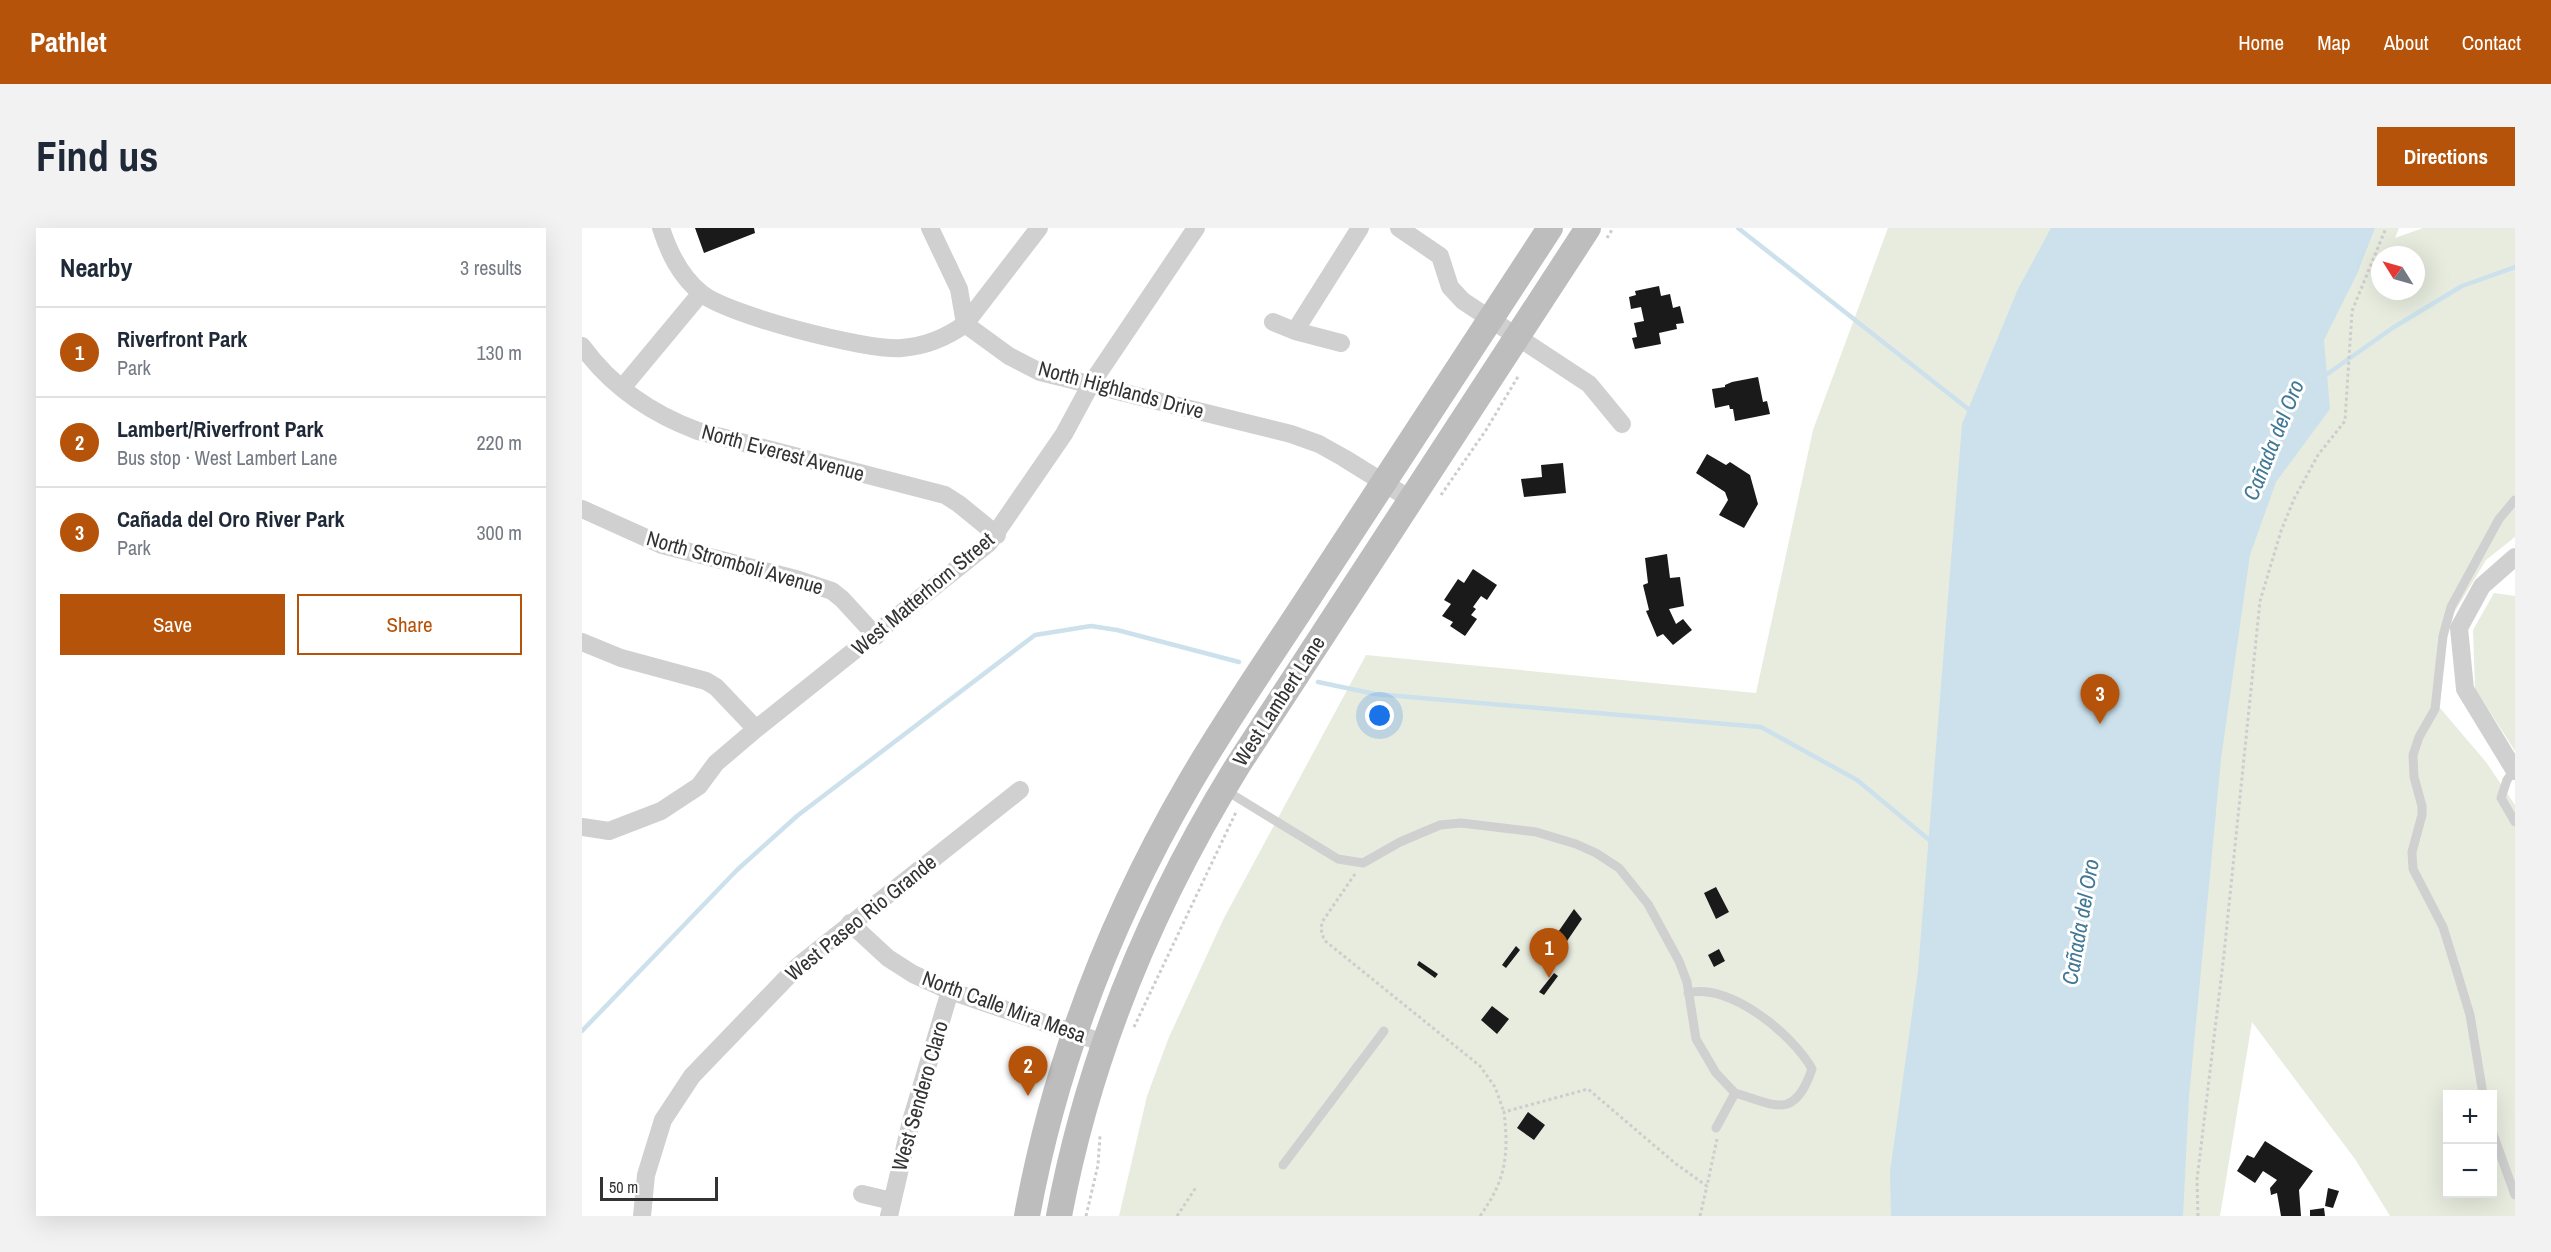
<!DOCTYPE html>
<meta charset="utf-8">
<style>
:root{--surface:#fff;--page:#f2f2f3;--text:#1f2937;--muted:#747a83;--line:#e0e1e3;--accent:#b45309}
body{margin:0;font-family:"Archivo Narrow",sans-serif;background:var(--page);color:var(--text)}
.controls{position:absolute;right:18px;bottom:18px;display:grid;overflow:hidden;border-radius:0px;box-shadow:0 6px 24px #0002}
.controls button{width:54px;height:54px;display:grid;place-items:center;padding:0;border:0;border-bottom:2px solid var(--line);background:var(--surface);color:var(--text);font:30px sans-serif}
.compass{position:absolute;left:1789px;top:18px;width:54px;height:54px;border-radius:50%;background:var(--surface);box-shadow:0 6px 24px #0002;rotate:307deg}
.scale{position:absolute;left:18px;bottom:15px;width:118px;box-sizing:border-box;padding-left:6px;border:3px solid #333;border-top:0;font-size:16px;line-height:21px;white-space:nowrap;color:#333;-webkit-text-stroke:4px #fff;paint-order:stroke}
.you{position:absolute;left:798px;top:488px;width:21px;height:21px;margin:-15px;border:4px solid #fff;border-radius:50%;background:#1a73e8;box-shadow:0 0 0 9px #1a73e833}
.badge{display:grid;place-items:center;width:39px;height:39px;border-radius:50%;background:var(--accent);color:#fff;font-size:20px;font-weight:700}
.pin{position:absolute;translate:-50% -50px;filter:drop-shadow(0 2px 3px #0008)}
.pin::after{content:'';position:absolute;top:32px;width:21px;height:18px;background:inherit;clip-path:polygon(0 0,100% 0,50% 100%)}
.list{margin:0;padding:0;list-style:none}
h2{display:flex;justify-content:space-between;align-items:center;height:78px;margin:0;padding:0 24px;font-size:26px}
h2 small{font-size:20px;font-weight:400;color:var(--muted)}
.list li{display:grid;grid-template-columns:39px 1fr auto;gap:18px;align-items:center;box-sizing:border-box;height:90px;padding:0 24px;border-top:2px solid var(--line)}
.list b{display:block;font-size:22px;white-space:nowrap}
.list p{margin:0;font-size:20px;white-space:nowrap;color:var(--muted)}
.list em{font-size:20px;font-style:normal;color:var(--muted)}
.actions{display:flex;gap:12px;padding:18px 24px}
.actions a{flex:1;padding:14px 0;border:2px solid var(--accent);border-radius:0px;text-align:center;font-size:21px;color:var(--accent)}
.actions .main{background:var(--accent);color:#fff}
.map{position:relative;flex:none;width:1933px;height:988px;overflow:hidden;border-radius:0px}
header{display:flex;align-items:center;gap:36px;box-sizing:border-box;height:84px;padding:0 30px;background:var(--accent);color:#fff}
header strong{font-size:28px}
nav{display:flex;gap:33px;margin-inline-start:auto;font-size:21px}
.intro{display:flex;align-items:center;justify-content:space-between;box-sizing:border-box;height:144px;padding:0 36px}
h1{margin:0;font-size:42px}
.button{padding:15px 27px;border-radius:0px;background:var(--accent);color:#fff;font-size:21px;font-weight:700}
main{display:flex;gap:36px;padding:0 36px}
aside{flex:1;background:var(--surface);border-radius:0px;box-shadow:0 6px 24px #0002}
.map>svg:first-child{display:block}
.green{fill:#e7ecdf;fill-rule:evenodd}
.water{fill:#cce1eb}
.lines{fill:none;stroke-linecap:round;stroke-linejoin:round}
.stream{stroke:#cce1eb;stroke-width:4.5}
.building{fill:#1a1a1a}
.path{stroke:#cdcdcd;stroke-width:3;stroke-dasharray:3 3;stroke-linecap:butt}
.service{stroke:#d0d0d0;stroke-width:9}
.minor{stroke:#d0d0d0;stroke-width:18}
.secondary{stroke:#bdbdbd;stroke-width:26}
.labels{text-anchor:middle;stroke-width:6;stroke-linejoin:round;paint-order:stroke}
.street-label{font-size:21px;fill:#333;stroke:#fff}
.water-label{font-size:22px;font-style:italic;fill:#407895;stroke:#fff}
</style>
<header>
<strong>Pathlet</strong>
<nav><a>Home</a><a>Map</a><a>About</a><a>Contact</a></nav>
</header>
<div class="intro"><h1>Find us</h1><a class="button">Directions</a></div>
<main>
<aside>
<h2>Nearby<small>3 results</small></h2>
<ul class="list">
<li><span class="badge">1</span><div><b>Riverfront Park</b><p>Park</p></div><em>130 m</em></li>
<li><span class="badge">2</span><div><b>Lambert/Riverfront Park</b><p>Bus stop · West Lambert Lane</p></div><em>220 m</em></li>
<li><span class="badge">3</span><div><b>Cañada del Oro River Park</b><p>Park</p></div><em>300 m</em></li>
</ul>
<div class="actions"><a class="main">Save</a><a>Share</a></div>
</aside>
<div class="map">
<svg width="1933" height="988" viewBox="0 0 1933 988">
<rect width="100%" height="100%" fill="#fff"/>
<path class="green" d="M 1306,0 L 1817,0 L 1813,10 L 1841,0 L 1933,0 L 1933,309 L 1904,332 L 1861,403 L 1858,480 L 1904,534 L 1933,577 L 1933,988 L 1808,988 L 1773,931 L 1670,794 L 1638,988 L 537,988 L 565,868 L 587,809 L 642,690 L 784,427 L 1174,465 L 1231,202 ZM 1798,27 L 1834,27 L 1834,63 L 1798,63 ZM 1866,866 L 1910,866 L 1910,966 L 1866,966 Z
M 1912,365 L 1933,368 L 1933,523 L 1893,461 L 1891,402 Z"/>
<path class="water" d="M 1469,0 L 1793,0 L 1775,46 L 1742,112 L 1748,181 L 1694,254 L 1668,327 L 1639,531 L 1607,869 L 1601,988 L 1309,988 L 1308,944 L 1336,743 L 1380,196 L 1436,61 Z"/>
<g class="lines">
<path class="stream" d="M 1156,0 L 1390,184
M 1741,149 L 1812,99 L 1880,58 L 1933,39
M 736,454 L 793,466 L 1179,499 L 1275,552 L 1351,615
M 0,803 L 155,642 L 215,588 L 453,407 L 509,398 L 535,402 L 657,434"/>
</g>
<path class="building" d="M 113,0 L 172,0 L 173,5 L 122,25 Z
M 1077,58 L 1079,68 L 1088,66 L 1091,80 L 1098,78 L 1102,95 L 1094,96 L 1095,101 L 1077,105 L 1079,116 L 1053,121 L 1050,110 L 1055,109 L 1052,95 L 1062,93 L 1059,79 L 1049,81 L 1047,69 L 1054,67 L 1053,63 Z
M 1176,149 L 1181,174 L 1185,173 L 1188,186 L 1153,193 L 1151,181 L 1148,181 L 1147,177 L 1133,180 L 1130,161 L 1143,159 L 1143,157 L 1150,154 Z
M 1125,226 L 1144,237 L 1148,234 L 1168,247 L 1176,276 L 1162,300 L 1137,287 L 1146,272 L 1143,264 L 1114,245 Z
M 981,235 L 984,265 L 942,269 L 939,251 L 960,249 L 959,237 Z
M 1085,326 L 1088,350 L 1098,349 L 1102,378 L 1087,381 L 1094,396 L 1101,391 L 1110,402 L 1091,417 L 1081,406 L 1075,409 L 1064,383 L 1067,382 L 1061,357 L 1066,355 L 1063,330 Z
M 891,341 L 915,357 L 905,372 L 899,368 L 891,379 L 894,381 L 889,387 L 895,391 L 883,408 L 868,398 L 871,394 L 860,388 L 869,376 L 862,372 L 876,351 L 882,355 Z
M 1134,659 L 1147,684 L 1134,691 L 1122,665 Z
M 992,681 L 1000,691 L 966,741 L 956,733 Z
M 934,718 L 938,722 L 924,740 L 920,737 Z
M 1137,721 L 1143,733 L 1132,739 L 1126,727 Z
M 837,733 L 856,746 L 853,750 L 835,737 Z
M 972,745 L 976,748 L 962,767 L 957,764 Z
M 910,778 L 927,791 L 915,806 L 899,792 Z
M 946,884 L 963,897 L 952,912 L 935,900 Z
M 1683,913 L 1731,943 L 1717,962 L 1719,988 L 1699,988 L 1695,965 L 1689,967 L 1688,960 L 1695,952 L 1681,943 L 1673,955 L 1655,943 L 1665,927 L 1672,930 Z
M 1746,960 L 1757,963 L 1751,980 L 1743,978 Z
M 1742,980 L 1743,988 L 1728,988 L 1728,982 Z"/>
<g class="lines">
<path class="path" d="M 1025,10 L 1031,0
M 859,267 L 904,202 L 937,147
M 773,646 L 740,694 L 739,701 L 742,712 L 898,838 L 913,859 L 922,884
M 552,799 L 655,582
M 504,988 L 516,937 L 518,908
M 595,988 L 615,958
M 898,988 C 924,952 927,927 922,884 L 1006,861 L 1094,936 L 1125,958 L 1135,911
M 1118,988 L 1125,958
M 1616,988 L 1615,952 L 1642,726 L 1678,373 L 1699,303 L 1712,271 L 1736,227 L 1763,193 L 1770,83 L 1804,0"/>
<path class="service" d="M 1933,541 L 1925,552 L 1919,570 L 1933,594
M 643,562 L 756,631 L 781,635 L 818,614 L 858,597 L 879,595 L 954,604 L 994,616 L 1014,625 L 1037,640 L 1066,676 L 1097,733 L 1105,754 L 1114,811 L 1134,845 L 1153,865 L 1134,900
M 1106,765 C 1148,754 1211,807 1230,841 C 1212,894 1192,876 1153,865
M 1901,866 L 1888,787 L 1875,744 L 1861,699 L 1831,641 L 1830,624 L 1840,587 L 1840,578 L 1832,549 L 1831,527 L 1837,509 L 1853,481 L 1861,408 L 1869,379 L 1917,291 L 1933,272
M 1910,903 L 1933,967
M 701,937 L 802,803"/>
<path class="minor" d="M 79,0 C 87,25 98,48 119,65 C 145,87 285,123 320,120 C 343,118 364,110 383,96 L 427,128 L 458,144 L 709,206 L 737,216 L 762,230 L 828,271
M 348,0 L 377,61 L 383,96
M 817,0 L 858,28 L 868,59 L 881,73 L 1007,156 L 1040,196
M 691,94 L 713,103 L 778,0
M 383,96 L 457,0
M 713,103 L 759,115
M 0,118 C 29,158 70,186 116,203 L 363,267 L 377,276 L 415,307
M 40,160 L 119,65
M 0,281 L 80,317 L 214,351 L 250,363 L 260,371 L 294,408
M 1933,329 L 1900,358 L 1877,400 L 1883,461 L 1933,543
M 0,414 L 39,430 L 124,453 L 134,459 L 174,501
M 0,599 L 27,603 L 79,583 L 117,558 L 134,535 L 174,501 L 407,315 L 482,206 L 509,156 L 614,0
M 268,695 L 306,730 L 331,746 L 368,763 L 522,815
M 280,966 L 310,973
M 60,988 L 64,947 L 81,892 L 110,848 L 216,738 L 438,562
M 307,988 L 329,893 L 368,763"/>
<path class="secondary" d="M 445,988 C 473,835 529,690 607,556 C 647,487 693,422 736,355 C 813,237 891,119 968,0
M 477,988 C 507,827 570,676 656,537 L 1006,0"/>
</g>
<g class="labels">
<g class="street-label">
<text transform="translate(539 162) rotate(15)" y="7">North Highlands Drive</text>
<text transform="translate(201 225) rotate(15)" y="7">North Everest Avenue</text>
<text transform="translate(153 335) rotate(16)" y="7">North Stromboli Avenue</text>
<text transform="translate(341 366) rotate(-40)" y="7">West Matterhorn Street</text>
<text transform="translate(697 473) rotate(-57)" y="7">West Lambert Lane</text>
<text transform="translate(279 690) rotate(-39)" y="7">West Paseo Rio Grande</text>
<text transform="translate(422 779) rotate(20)" y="7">North Calle Mira Mesa</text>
<text transform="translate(338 868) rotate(-74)" y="7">West Sendero Claro</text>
</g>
<g class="water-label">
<text transform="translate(1691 212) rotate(-68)" y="8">Cañada del Oro</text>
<text transform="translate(1498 694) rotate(-80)" y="8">Cañada del Oro</text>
</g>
</g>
</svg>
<div class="controls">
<button>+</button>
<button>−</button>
</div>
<svg class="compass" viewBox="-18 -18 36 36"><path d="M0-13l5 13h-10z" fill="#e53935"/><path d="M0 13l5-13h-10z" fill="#747a83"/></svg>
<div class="scale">50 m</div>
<div class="you"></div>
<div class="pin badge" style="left:967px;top:750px">1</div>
<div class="pin badge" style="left:446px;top:868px">2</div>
<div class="pin badge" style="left:1518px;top:496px">3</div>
</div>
</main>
